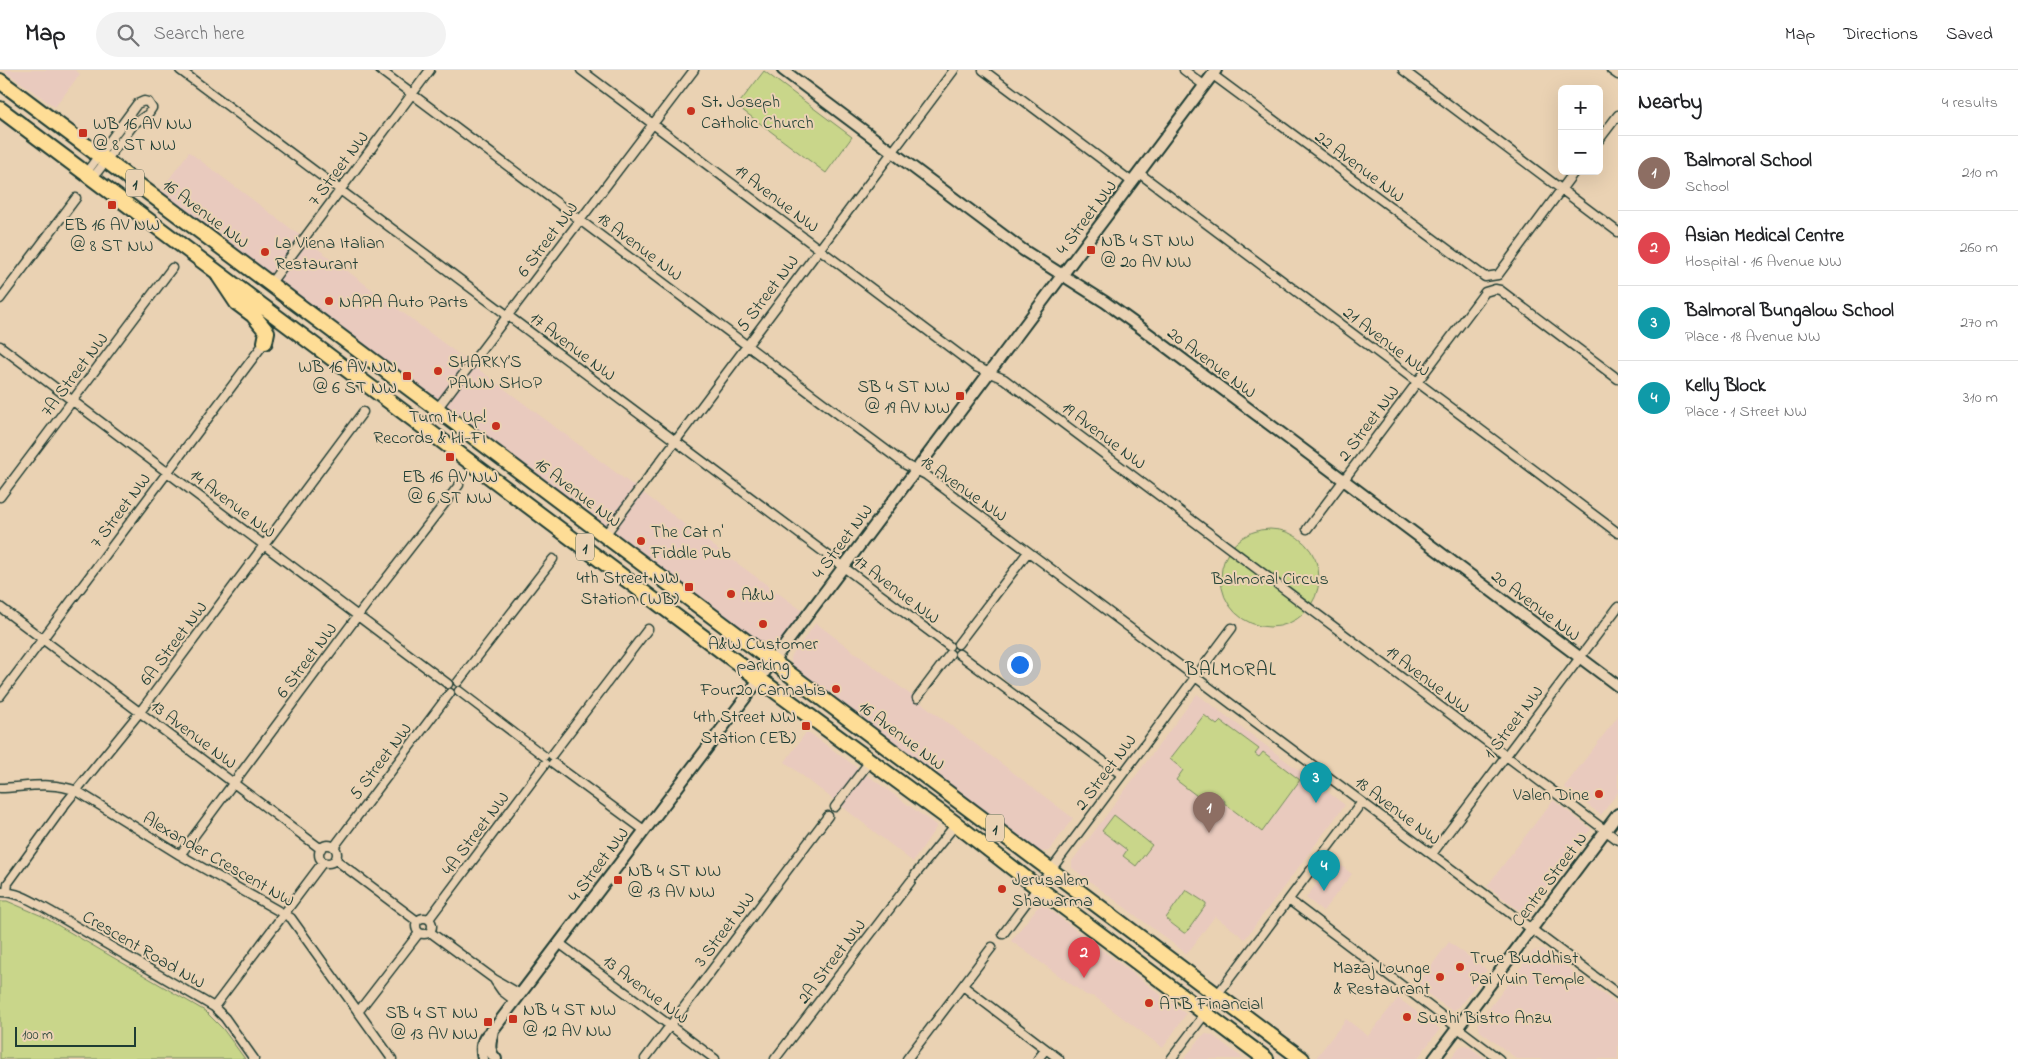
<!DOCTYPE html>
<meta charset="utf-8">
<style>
:root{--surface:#fff;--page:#f2f2f2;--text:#202124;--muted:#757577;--line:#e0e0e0;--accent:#c8321e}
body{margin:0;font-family:"Indie Flower",sans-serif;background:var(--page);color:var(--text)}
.controls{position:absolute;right:15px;top:15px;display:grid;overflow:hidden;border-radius:8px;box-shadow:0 5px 20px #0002}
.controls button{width:45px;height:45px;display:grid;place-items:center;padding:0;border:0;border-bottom:1px solid var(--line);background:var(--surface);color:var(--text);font:25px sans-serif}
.scale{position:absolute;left:15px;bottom:12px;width:121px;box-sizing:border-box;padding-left:5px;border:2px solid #1f3d34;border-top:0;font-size:14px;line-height:18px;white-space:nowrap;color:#1f3d34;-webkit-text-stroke:4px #ead2b3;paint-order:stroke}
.you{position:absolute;left:1019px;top:594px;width:18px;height:18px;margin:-12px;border:4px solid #fff;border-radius:50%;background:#1a73e8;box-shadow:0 0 0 8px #1a73e833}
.badge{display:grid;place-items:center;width:32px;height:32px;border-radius:50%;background:var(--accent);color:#fff;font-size:16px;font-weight:700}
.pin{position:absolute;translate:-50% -41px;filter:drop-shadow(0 1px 2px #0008)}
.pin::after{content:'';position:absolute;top:26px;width:18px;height:15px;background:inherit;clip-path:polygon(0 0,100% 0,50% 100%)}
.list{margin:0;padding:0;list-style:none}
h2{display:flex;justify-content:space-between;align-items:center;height:65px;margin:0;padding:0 20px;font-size:21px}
h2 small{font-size:16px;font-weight:400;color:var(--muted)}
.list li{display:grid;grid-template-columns:32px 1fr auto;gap:15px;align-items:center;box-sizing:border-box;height:75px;padding:0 20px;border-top:1px solid var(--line)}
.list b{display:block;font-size:19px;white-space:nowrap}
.list p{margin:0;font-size:16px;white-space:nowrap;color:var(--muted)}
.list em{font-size:16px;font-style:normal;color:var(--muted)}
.icon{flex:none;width:28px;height:28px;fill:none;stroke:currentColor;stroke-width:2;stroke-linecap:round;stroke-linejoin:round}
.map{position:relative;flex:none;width:1618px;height:989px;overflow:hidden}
header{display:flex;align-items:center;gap:30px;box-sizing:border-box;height:70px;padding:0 25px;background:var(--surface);border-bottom:1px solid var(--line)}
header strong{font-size:24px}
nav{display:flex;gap:28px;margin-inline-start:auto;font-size:18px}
.search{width:350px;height:45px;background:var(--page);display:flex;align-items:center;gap:12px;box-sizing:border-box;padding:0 18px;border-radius:28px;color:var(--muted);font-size:19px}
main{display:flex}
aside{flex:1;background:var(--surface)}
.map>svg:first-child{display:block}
.built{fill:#e9cabe}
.green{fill:#c9d68a;stroke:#748a5f}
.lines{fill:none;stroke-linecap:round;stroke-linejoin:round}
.street-casing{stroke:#1f3d34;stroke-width:11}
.secondary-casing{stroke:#1f3d34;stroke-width:14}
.highway-casing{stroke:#1f3d34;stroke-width:18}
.street{stroke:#ead2b3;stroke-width:8}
.secondary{stroke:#ead2b3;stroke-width:10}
.highway{stroke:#fedd96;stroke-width:14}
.poi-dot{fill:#c8321e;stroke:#ead2b3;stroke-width:2}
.labels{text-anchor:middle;stroke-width:4;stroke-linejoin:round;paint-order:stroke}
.shield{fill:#ead2b3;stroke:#5c6a5a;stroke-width:1}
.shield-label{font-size:16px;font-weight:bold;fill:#1f3d34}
.poi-label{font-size:18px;fill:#1f3d34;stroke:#ead2b3;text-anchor:start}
.street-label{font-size:18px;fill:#1f3d34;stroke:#ead2b3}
.park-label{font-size:18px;fill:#284538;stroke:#ead2b3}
.neighbourhood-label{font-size:19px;letter-spacing:1px;fill:#1f3d34;stroke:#ead2b3}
</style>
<header>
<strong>Map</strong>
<div class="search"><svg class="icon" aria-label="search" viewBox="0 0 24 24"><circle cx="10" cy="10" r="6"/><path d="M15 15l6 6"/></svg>Search here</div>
<nav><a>Map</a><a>Directions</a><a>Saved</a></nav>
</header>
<main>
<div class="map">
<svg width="1618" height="989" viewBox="0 0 1618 989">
<rect width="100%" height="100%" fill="#ead2b3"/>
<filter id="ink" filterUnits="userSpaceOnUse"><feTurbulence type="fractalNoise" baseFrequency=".02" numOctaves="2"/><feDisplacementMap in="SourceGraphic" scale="10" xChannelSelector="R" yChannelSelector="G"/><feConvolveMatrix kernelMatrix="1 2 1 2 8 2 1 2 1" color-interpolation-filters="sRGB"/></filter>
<g filter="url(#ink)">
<path class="built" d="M 3,0 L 75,0 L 80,4 L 55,37 Z
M 189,82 L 719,480 L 807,544 L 772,591 L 155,128 Z
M 816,553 L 1073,748 L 1049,781 L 1040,782 L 794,598 L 791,592 L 791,586 Z
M 1197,624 L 1345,735 L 1245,869 L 1215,846 L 1187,884 L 1072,798 L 1072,791 Z
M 1618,646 L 1618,722 L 1601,745 L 1564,717 Z
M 807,661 L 937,756 L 913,792 L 785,692 Z
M 1553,730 L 1591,759 L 1525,845 L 1487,816 Z
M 1334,790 L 1352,804 L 1323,841 L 1306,828 Z
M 1042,834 L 1186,944 L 1163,978 L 1095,927 L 1086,925 L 1011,871 L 1036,839 Z
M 1449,872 L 1487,900 L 1459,937 L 1452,941 L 1416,916 Z
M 1543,879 L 1618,935 L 1618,989 L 1517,989 L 1480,961 L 1478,953 L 1533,881 Z
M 1398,928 L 1440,959 L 1417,989 L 1315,989 L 1346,949 L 1368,966 Z
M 1206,964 L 1212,965 L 1244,989 L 1184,989 L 1202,966 Z
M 1467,975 L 1486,989 L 1450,989 L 1460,976 Z"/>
<path class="green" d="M 764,1 L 852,67 L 826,103 L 737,36 Z
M1221 508a49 49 0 1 1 98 0a49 49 0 1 1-98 0Z
M 1204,645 L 1217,655 L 1221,651 L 1259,679 L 1255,684 L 1259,687 L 1263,682 L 1300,710 L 1262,762 L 1224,733 L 1225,731 L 1221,728 L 1213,738 L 1176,710 L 1183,700 L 1170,689 Z
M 1114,745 L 1152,775 L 1136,796 L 1123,786 L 1127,780 L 1102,761 Z
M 1186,820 L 1206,833 L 1206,835 L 1186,863 L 1184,863 L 1167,850 L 1166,848 Z
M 0,831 L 7,831 L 42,846 L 205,941 L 223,959 L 245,989 L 0,989 Z"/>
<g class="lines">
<g class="street-casing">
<path id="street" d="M 180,0 L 949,576
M 380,0 L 906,395 L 926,405 L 1618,924
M 581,0 L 976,297 L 1004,309 L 1618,770
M 983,0 L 1132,112
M 1184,0 L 1205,16
M 1403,0 L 1618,162
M 1611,0 L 1618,5
M 1213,5 L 1485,207 L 1498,205 L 1575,101
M 1599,70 L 1618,45
M 86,103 L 137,34 L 144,31 L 148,32 L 152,38 L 148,44 L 134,54 L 92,109
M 1139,103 L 1618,463
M 270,214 L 430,0
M 0,229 L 76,128
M 0,276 L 448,614
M 424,356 L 694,0
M 0,427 L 172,198
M 1307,459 L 1485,222 L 1495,219 L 1500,220 L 1618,309
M 605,465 L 954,0
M 0,537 L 321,779
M 958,574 L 1028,482
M 959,584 L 1122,705
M 458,612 L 553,489
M 459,621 L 544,686
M 0,626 L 265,272
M 917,628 L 950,584
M 552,685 L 648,559
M 553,693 L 644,760
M 0,718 C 27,717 51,711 77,721 L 180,785 L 291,848 L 392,989
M 835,737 L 870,691
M319 784a9 9 0 1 1 18 0a9 9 0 1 1-18 0Z
M 334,777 L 450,623
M 1432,784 L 1618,537
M 180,785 L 365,536 L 459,415
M 336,790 L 417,851
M 915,805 L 956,754
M 0,822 C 18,821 35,833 50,841 L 214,937 L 225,948 L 254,989
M 7,822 L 8,813 L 66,733 L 140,642 L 363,342
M 1289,830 L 1499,989
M416 856a8 8 0 1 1 16 0a8 8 0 1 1-16 0Z
M 429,849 L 545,694
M 430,862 L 494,909 L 520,924
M 1003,864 L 1232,558
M 559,873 L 715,989
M 495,911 L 502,921 L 515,931
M 963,916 L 1059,989
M 1217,925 L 1362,732
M 214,937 L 323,792
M 358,942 L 419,863
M 645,989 L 828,746
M 775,989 L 911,811
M 907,989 L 992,877
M 1038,989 L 1046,979
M 1171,989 L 1205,944"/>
</g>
<g class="secondary-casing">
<path id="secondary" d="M 783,0 L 1023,180 L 1105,232 L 1141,258 L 1618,616
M 493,960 C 491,972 487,980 496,989
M 483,989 C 480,977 482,967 493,960 L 752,619 L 1216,0
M 1434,989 L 1618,744"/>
</g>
<g class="highway-casing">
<path id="highway" d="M 0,11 L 1302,989
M 0,39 L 759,609 L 956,754 L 1037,817 L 1266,989
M 219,206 L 237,233 L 253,245 L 267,262 L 265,272"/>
</g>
<use href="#street" class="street"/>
<use href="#secondary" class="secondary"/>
<use href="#highway" class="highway"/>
</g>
</g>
<g class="poi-dot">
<circle cx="691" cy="41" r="5"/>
<rect x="78" y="58" width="10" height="10" rx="2.5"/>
<rect x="107" y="130" width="10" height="10" rx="2.5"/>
<rect x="1086" y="175" width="10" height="10" rx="2.5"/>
<circle cx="265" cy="182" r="5"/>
<circle cx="329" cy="231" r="5"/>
<circle cx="438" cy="301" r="5"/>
<rect x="402" y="301" width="10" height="10" rx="2.5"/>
<rect x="955" y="321" width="10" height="10" rx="2.5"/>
<circle cx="496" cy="356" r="5"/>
<rect x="445" y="382" width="10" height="10" rx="2.5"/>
<circle cx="641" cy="471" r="5"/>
<rect x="684" y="512" width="10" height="10" rx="2.5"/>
<circle cx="731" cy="524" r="5"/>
<circle cx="763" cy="554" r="5"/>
<circle cx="836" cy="619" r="5"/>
<rect x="801" y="651" width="10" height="10" rx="2.5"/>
<circle cx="1599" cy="724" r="5"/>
<rect x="613" y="805" width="10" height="10" rx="2.5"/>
<circle cx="1002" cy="819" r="5"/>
<circle cx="1460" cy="897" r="5"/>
<circle cx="1440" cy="907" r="5"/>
<circle cx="1149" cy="933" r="5"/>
<circle cx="1407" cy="947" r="5"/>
<rect x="508" y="944" width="10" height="10" rx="2.5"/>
<rect x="483" y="947" width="10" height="10" rx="2.5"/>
</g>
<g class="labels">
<g class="shield">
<rect x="126" y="99.5" width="18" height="27" rx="4"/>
<rect x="576" y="463.5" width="18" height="27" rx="4"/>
<rect x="986" y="744.5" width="18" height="27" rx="4"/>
</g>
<g class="shield-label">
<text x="135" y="119">1</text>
<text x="585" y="483">1</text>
<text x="995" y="764">1</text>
</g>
<g class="poi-label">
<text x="701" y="37">St. Joseph<tspan x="701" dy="21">Catholic Church</tspan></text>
<text x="93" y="59">WB 16 AV NW<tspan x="93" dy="21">@ 8 ST NW</tspan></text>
<text x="112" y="160" text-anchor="middle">EB 16 AV NW<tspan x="112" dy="21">@ 8 ST NW</tspan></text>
<text x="1101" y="176">NB 4 ST NW<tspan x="1101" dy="21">@ 20 AV NW</tspan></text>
<text x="275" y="178">La Viena Italian<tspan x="275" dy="21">Restaurant</tspan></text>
<text x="339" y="237">NAPA Auto Parts</text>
<text x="448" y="297">SHARKY’S<tspan x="448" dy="21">PAWN SHOP</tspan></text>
<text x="397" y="302" text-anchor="end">WB 16 AV NW<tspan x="397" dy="21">@ 6 ST NW</tspan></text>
<text x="950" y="322" text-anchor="end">SB 4 ST NW<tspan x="950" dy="21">@ 19 AV NW</tspan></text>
<text x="486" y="352" text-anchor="end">Turn It Up!<tspan x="486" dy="21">Records &amp; Hi-Fi</tspan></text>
<text x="450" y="412" text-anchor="middle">EB 16 AV NW<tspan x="450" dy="21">@ 6 ST NW</tspan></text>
<text x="651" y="467">The Cat n'<tspan x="651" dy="21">Fiddle Pub</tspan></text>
<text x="679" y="513" text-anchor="end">4th Street NW<tspan x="679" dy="21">Station (WB)</tspan></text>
<text x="741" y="530">A&amp;W</text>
<text x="763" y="579" text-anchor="middle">A&amp;W Customer<tspan x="763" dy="21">parking</tspan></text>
<text x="826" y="625" text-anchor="end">Four20 Cannabis</text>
<text x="796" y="652" text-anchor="end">4th Street NW<tspan x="796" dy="21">Station (EB)</tspan></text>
<text x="1589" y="730" text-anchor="end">Valen Dine</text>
<text x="628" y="806">NB 4 ST NW<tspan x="628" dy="21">@ 13 AV NW</tspan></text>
<text x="1012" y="815">Jerusalem<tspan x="1012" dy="21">Shawarma</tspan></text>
<text x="1470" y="893">True Buddhist<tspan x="1470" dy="21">Pai Yuin Temple</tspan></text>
<text x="1430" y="903" text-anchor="end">Mazaj Lounge<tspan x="1430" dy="21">&amp; Restaurant</tspan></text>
<text x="1159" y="939">ATB Financial</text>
<text x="523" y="945">NB 4 ST NW<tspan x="523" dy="21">@ 12 AV NW</tspan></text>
<text x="478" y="948" text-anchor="end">SB 4 ST NW<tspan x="478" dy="21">@ 13 AV NW</tspan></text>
<text x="1417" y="953">Sushi Bistro Anzu</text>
</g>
<g class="street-label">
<text transform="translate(1360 96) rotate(37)" y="6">22 Avenue NW</text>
<text transform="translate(338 98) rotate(-53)" y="6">7 Street NW</text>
<text transform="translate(777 128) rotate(37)" y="6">19 Avenue NW</text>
<text transform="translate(206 143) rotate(37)" y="6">16 Avenue NW</text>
<text transform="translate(1086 147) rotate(-53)" y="6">4 Street NW</text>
<text transform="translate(547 169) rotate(-53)" y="6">6 Street NW</text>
<text transform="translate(640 176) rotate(37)" y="6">18 Avenue NW</text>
<text transform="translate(767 223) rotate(-53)" y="6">5 Street NW</text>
<text transform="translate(1387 271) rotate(37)" y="6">21 Avenue NW</text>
<text transform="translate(573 276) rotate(37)" y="6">17 Avenue NW</text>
<text transform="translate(1212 292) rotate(37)" y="6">20 Avenue NW</text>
<text transform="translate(74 304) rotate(-53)" y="6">7A Street NW</text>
<text transform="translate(1368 353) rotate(-53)" y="6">2 Street NW</text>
<text transform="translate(1104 365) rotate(37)" y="6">19 Avenue NW</text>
<text transform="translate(964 418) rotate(35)" y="6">18 Avenue NW</text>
<text transform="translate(578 422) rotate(37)" y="6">16 Avenue NW</text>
<text transform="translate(233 433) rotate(37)" y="6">14 Avenue NW</text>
<text transform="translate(120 440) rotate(-53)" y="6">7 Street NW</text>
<text transform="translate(842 471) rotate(-53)" y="6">4 Street NW</text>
<text transform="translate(897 519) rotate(37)" y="6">17 Avenue NW</text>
<text transform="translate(1536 535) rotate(37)" y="6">20 Avenue NW</text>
<text transform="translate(173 573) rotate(-53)" y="6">6A Street NW</text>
<text transform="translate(306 590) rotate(-53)" y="6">6 Street NW</text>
<text transform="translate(1428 609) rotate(37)" y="6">19 Avenue NW</text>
<text transform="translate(1513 652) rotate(-53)" y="6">1 Street NW</text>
<text transform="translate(194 664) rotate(37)" y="6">13 Avenue NW</text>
<text transform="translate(902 665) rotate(37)" y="6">16 Avenue NW</text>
<text transform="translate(380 691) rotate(-53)" y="6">5 Street NW</text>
<text transform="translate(1105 702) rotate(-53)" y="6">2 Street NW</text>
<text transform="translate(1398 740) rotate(37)" y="6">18 Avenue NW</text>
<text transform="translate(475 763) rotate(-53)" y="6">4A Street NW</text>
<text transform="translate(219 789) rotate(30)" y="6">Alexander Crescent NW</text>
<text transform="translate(598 794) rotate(-53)" y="6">4 Street NW</text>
<text transform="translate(1549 809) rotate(-53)" y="6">Centre Street N</text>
<text transform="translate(724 859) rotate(-53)" y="6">3 Street NW</text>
<text transform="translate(144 879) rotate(30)" y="6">Crescent Road NW</text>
<text transform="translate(831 891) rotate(-53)" y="6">2A Street NW</text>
<text transform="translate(646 919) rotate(37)" y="6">13 Avenue NW</text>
</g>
<g class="park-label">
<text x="1270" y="514">Balmoral Circus</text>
</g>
<g class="neighbourhood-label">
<text x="1231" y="605">BALMORAL</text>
</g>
</g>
</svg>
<div class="controls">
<button>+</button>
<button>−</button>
</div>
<div class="scale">100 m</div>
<div class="you"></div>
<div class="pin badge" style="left:1209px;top:763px;background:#8d6e63">1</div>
<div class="pin badge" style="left:1084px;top:908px;background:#e0444e">2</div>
<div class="pin badge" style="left:1316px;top:733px;background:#0f9aa8">3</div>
<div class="pin badge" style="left:1324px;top:821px;background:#0f9aa8">4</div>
</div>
<aside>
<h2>Nearby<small>4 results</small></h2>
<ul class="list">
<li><span class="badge" style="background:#8d6e63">1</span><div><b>Balmoral School</b><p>School</p></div><em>210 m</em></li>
<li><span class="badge" style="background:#e0444e">2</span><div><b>Asian Medical Centre</b><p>Hospital · 16 Avenue NW</p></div><em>260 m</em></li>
<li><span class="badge" style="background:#0f9aa8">3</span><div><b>Balmoral Bungalow School</b><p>Place · 18 Avenue NW</p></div><em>270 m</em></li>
<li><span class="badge" style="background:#0f9aa8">4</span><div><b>Kelly Block</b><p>Place · 1 Street NW</p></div><em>310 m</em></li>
</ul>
</aside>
</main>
